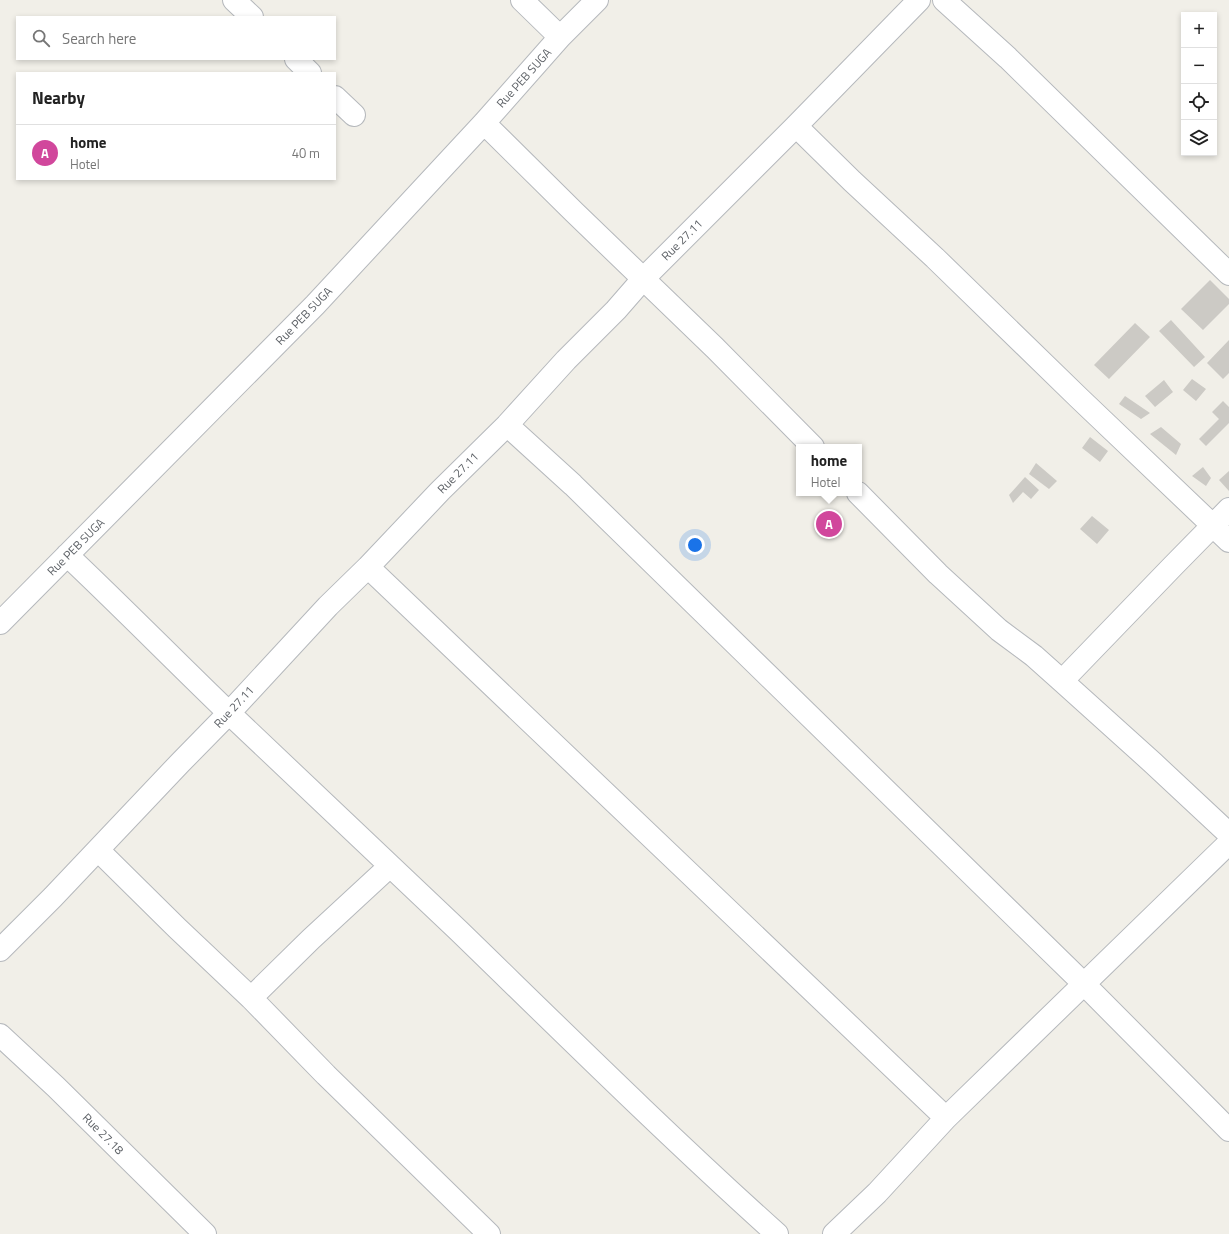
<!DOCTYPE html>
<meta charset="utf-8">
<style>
:root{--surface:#fff;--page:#f2f2f2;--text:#222;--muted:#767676;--line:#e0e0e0;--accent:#db2777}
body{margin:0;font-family:"Titillium Web",sans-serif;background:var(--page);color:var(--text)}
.controls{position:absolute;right:12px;top:12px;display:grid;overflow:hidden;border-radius:0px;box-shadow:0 2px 6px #0003}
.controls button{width:36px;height:36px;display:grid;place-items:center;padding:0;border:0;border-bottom:1px solid var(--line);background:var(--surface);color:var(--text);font:20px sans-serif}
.you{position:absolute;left:695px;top:545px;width:14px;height:14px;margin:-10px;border:3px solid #fff;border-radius:50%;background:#1a73e8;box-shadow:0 0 0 6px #1a73e833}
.badge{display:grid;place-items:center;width:26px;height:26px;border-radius:50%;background:var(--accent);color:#fff;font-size:13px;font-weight:700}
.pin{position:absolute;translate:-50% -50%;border:2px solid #fff;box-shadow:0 1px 4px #0006}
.popup{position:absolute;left:796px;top:444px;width:66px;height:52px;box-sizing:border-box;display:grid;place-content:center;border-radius:0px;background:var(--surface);filter:drop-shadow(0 1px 3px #0005);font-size:13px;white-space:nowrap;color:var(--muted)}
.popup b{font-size:15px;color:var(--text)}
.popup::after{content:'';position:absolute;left:50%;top:100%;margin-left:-8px;border:8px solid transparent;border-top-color:var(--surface)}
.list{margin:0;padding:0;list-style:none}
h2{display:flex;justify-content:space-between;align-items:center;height:52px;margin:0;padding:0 16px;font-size:17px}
h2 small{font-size:13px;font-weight:400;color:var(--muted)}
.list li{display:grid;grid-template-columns:26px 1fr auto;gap:12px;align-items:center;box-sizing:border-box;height:56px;padding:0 16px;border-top:1px solid var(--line)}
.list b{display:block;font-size:15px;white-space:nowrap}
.list p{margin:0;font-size:13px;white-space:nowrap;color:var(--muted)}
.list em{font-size:13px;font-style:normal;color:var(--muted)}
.icon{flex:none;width:22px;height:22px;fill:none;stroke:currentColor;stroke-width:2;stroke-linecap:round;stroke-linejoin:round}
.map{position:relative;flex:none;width:1229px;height:1234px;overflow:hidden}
.search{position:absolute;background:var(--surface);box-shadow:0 2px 6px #0003;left:16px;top:16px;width:320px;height:44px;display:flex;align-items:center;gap:10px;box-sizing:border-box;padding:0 14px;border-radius:0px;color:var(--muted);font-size:15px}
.panel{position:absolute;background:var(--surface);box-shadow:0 2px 6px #0003;left:16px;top:72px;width:320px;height:108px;border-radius:0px}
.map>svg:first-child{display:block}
.building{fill:#cccac5}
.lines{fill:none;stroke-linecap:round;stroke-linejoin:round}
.street-casing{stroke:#b5b8bc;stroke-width:24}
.street{stroke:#fff;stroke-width:22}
.labels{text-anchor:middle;stroke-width:3.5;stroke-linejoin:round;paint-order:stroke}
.street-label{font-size:12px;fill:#5f6368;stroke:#fff}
</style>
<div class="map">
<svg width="1229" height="1234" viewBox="0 0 1229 1234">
<rect width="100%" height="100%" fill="#f1efe8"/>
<path class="building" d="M 1210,280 L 1229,299 L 1229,304 L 1203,330 L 1181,309 Z
M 1171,320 L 1205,357 L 1194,367 L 1159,331 Z
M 1135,323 L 1150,337 L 1109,379 L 1094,365 Z
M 1229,340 L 1229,373 L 1223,379 L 1207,363 Z
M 1192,379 L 1206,389 L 1196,401 L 1183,390 Z
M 1164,380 L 1173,392 L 1155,407 L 1145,396 Z
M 1125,396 L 1150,413 L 1141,419 L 1119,404 Z
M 1223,401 L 1229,407 L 1229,423 L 1206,446 L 1199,439 L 1219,419 L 1212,412 Z
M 1161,427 L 1181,444 L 1176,455 L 1150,434 Z
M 1090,437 L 1108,451 L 1100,462 L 1082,448 Z
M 1036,463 L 1057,481 L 1049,489 L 1029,474 Z
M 1203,467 L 1211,478 L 1206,486 L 1192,476 Z
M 1229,471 L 1229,491 L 1219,480 Z
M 1025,477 L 1039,490 L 1031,499 L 1023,492 L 1013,503 L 1009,495 Z
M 1092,516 L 1109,530 L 1097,544 L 1080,529 Z"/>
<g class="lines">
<g class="street-casing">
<path id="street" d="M 234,0 L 252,17
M 522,0 L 560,37
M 944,0 L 1008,58 L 1229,274
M 296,59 L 310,73
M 335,97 L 354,115
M 484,123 L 574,212 L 715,348 L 813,447
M 796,126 L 852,181 L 935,258 L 1079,398 L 1229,541
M 507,425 L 573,485 L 1084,984 L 1229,1130
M 858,493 L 938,574 L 999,630 L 1034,656 L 1062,681 L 1153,763 L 1229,834
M 67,555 C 122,607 175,661 230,714 C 306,787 383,858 459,931 C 564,1033 668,1136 777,1234
M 368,567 L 946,1118
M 0,623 L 315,305 L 484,123 L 560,37 L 597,0
M 1062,681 L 1173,566 L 1229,509
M 98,850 L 177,928 L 251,998 L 326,1075 L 489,1234
M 0,950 L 53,897 L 180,763 L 229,713 L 328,606 L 368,567 L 440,491 L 507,425 L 566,360 L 616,310 L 643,279 L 796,126 L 919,0
M 251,998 L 311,939 L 390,866
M 0,1035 L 56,1087 L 205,1234
M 834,1234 L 877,1193 L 946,1118 L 1229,843"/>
</g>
<use href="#street" class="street"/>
</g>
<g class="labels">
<g class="street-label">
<text transform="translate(524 78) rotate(-48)" y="4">Rue PEB SUGA</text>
<text transform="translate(682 240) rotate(-45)" y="4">Rue 27.11</text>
<text transform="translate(304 316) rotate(-46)" y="4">Rue PEB SUGA</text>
<text transform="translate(458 473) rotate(-45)" y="4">Rue 27.11</text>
<text transform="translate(76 547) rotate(-45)" y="4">Rue PEB SUGA</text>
<text transform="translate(234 707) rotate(-47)" y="4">Rue 27.11</text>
<text transform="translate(103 1134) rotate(45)" y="4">Rue 27.18</text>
</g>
</g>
</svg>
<div class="controls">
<button>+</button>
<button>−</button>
<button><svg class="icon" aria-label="locate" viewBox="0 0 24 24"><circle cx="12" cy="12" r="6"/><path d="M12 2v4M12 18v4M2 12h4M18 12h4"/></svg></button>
<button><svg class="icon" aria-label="layers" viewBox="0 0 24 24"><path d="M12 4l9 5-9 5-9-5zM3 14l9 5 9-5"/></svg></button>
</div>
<div class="you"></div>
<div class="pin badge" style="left:829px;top:524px;background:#d1479c">A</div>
<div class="popup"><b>home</b>Hotel</div>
<div class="search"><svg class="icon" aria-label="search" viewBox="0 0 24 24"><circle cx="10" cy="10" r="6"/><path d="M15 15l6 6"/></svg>Search here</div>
<section class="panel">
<h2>Nearby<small></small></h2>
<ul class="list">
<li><span class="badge" style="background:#d1479c">A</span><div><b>home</b><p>Hotel</p></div><em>40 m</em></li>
</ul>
</section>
</div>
